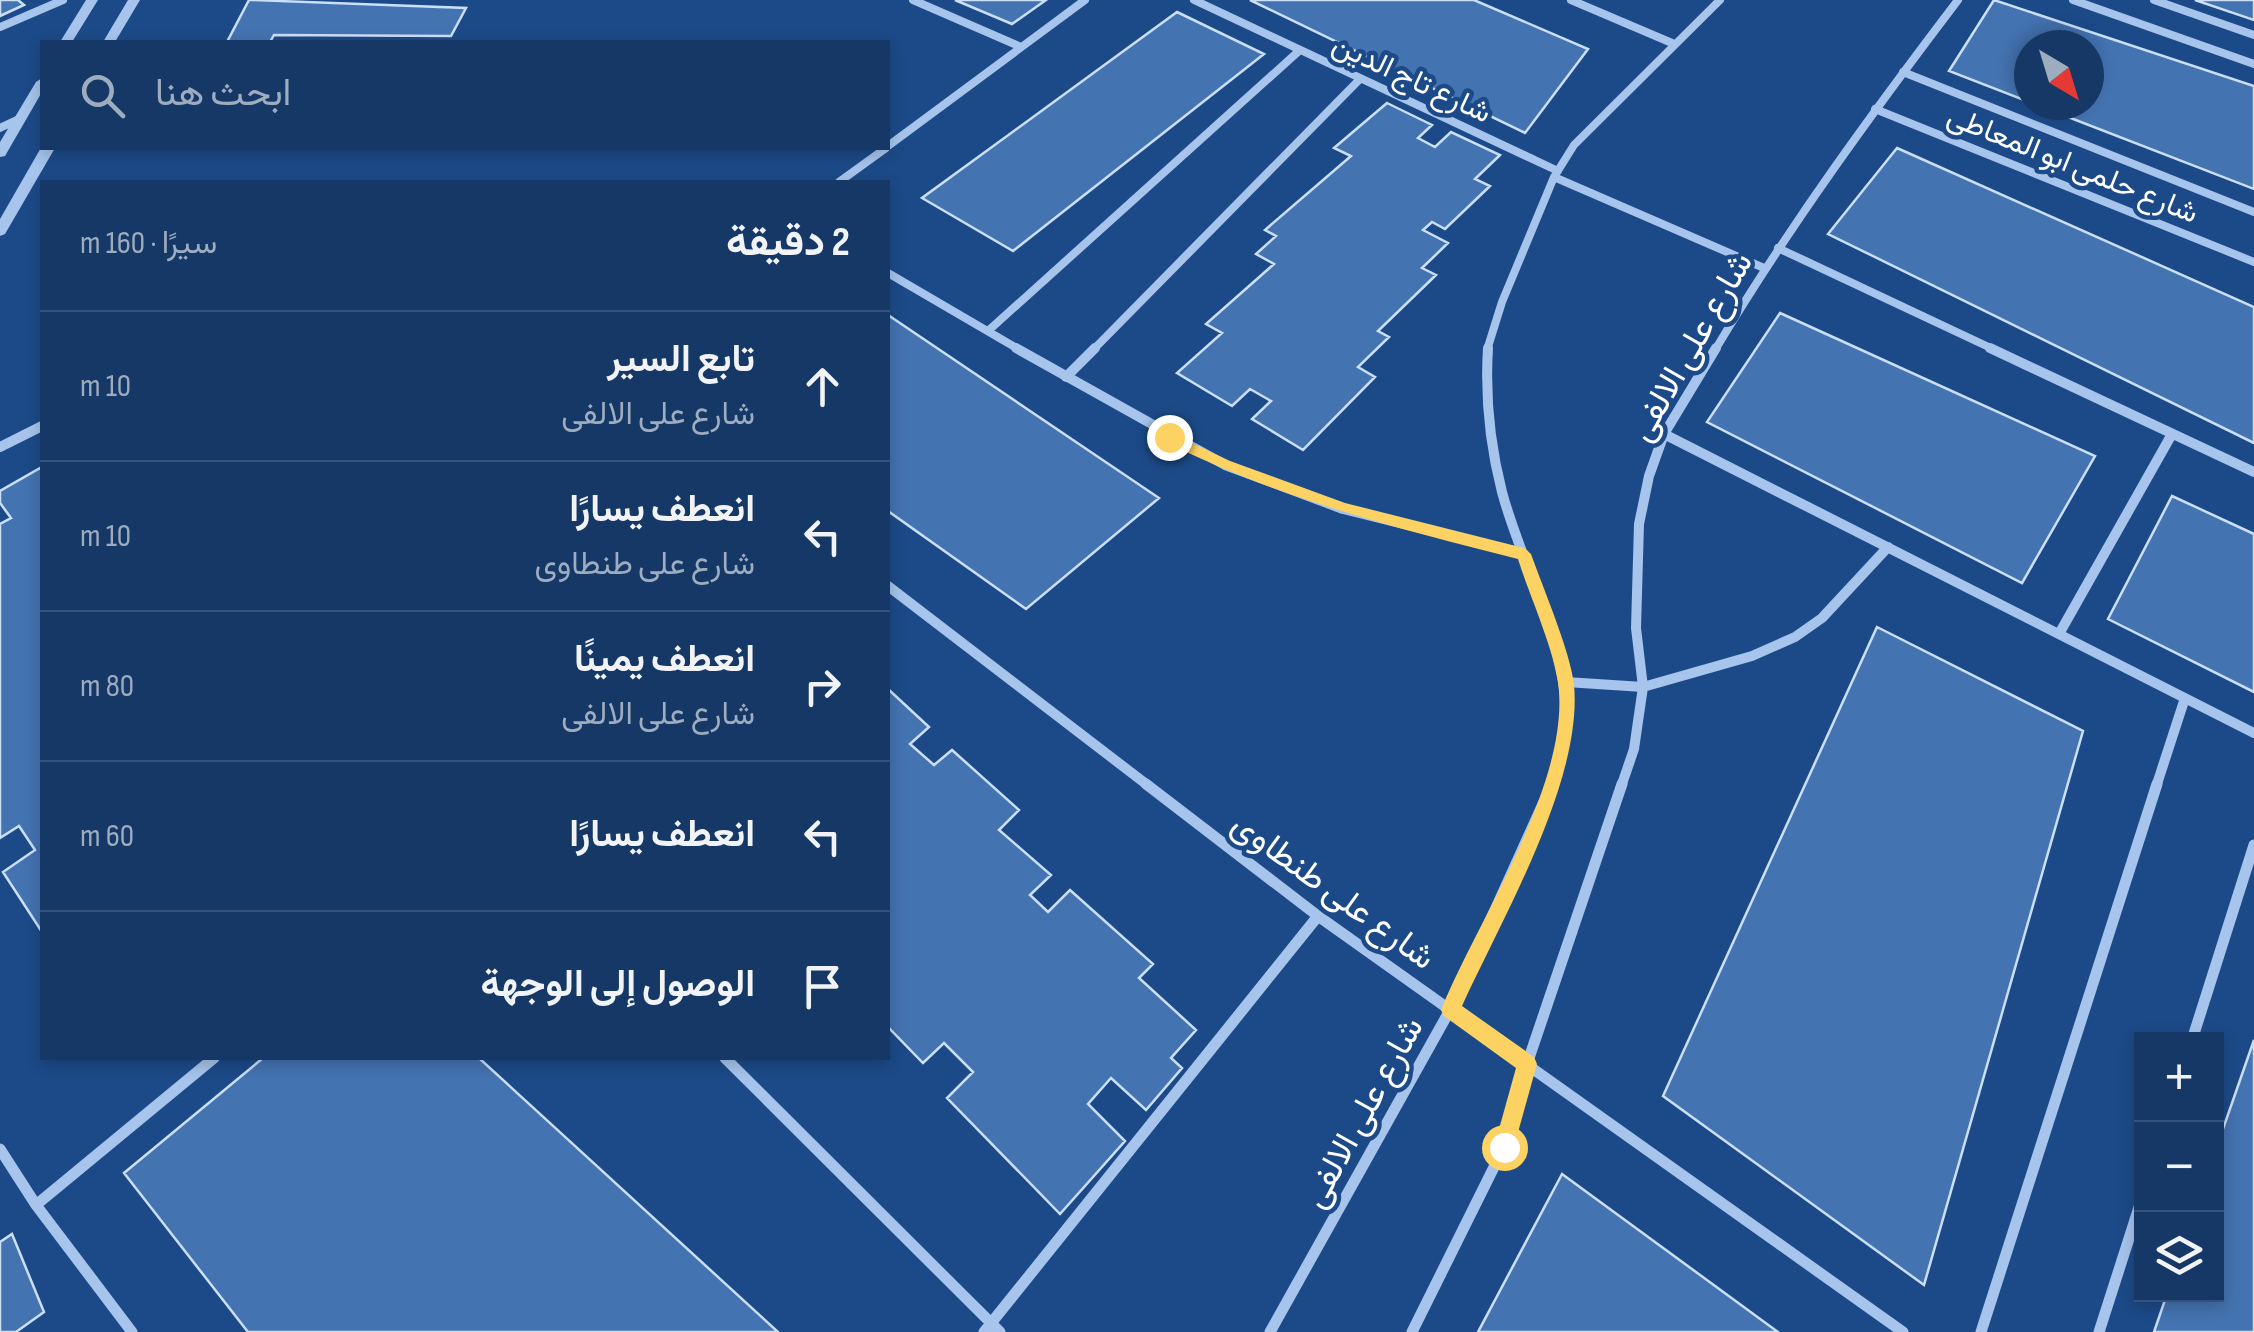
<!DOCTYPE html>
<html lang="ar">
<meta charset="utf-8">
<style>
:root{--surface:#153866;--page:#1e3f6c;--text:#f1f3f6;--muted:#9dacbf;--line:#34527a}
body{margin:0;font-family:"Sofia Sans Condensed",Vazirmatn,sans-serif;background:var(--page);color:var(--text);direction:rtl}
.controls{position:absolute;right:30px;bottom:30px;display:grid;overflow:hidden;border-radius:0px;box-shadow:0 5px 15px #0003}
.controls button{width:90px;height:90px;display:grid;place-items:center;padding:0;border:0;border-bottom:2px solid var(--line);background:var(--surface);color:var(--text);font:50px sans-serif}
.compass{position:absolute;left:2014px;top:30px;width:90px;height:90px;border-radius:50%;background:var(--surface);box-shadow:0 5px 15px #0003;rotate:142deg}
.stop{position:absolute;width:30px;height:30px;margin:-22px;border:8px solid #fcd263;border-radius:50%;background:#fff}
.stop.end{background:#fcd263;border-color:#fff;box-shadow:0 2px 10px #0008}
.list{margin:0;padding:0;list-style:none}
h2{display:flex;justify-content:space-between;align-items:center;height:130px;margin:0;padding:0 40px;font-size:42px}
h2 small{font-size:32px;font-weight:400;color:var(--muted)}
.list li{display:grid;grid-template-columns:65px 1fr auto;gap:30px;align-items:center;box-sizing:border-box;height:150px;padding:0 40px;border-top:2px solid var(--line)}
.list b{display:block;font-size:38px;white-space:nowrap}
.list p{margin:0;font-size:32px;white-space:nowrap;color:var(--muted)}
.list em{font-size:32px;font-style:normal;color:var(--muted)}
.icon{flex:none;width:55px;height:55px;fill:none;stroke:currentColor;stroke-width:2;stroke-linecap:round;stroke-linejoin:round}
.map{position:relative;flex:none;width:2254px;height:1332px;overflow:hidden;direction:ltr}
.search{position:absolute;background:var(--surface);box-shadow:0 5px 15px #0003;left:40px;top:40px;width:850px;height:110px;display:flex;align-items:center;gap:25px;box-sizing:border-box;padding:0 35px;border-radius:0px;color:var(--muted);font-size:38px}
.panel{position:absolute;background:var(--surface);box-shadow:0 5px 15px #0003;left:40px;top:180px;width:850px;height:880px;border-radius:0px;direction:rtl}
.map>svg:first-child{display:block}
.building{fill:#4473b1;stroke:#cbdff9;stroke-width:2.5}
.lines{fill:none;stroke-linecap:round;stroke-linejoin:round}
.minor-far2{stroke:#a6c4ec;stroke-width:8}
.minor-far1{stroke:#a6c4ec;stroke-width:10}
.minor{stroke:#a6c4ec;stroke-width:11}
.tertiary{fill:#a6c4ec;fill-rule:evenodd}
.route{fill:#fcd263}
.labels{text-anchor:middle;stroke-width:9;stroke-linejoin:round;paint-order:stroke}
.far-street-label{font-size:30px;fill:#fff;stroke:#1c4a88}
.street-label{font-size:35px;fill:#fff;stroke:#1c4a88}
</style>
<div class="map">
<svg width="2254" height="1332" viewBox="0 0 2254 1332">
<rect width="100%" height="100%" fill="#1c4a88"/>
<path class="building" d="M 0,0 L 18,0 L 24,5 L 0,16 Z
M 249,0 L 252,0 L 466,8 L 451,36 L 274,35 L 270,42 L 227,42 Z
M 955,0 L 1046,0 L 1012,24 Z
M 1250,0 L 1474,0 L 1588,49 L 1525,133 Z
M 1994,0 L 2254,86 L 2254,189 L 2037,105 L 2089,105 L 2089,45 L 2029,45 L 2029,102 L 1949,71 Z
M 2195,0 L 2254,0 L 2254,20 Z
M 1177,12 L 1264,54 L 1013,251 L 922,198 Z
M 1387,103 L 1432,125 L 1418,138 L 1435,147 L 1451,132 L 1500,155 L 1475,179 L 1490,186 L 1445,229 L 1432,222 L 1423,230 L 1448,243 L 1422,268 L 1436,275 L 1378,331 L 1389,337 L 1358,367 L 1375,377 L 1303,450 L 1252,419 L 1271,401 L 1250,389 L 1232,406 L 1177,373 L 1222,333 L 1206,324 L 1274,264 L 1256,254 L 1276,236 L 1265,230 L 1351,156 L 1334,148 Z
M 1897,148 L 2254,307 L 2254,443 L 1828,234 Z
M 1780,313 L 2095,456 L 2022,583 L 1707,422 Z
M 888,315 L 1159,498 L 1026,609 L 888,511 Z
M 42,467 L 42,932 L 3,872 L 35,850 L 19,826 L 0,838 L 0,524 L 11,518 L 0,503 L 0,491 Z
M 2172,496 L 2254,534 L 2254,692 L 2108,619 Z
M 1877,627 L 2083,731 L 1924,1285 L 1663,1096 Z
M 888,689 L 929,727 L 910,744 L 934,765 L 952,750 L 1019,810 L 999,830 L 1051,875 L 1030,895 L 1048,912 L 1070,890 L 1153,964 L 1139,978 L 1196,1030 L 1171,1058 L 1182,1068 L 1146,1110 L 1111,1078 L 1088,1104 L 1125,1141 L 1060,1214 L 947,1098 L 973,1072 L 944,1043 L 923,1063 L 888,1027 Z
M 2254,1040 L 2254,1332 L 2154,1332 L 2167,1294 L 2216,1294 L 2216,1149 Z
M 263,1058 L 479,1058 L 778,1332 L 248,1332 L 124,1173 Z
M 1562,1174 L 1778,1332 L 1478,1332 Z
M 12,1234 L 44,1312 L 16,1332 L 0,1332 L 0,1242 Z"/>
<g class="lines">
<path class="minor-far2" d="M 913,0 L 1021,47
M 1194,0 L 1558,171
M 1571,0 L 1672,43
M 2073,0 L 2254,64
M 2154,0 L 2254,35
M 0,27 L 63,0
M 1903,72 L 2254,212
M 1875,109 L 2254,262
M 0,128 L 21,118
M 888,146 L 1085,0
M 1554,177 L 1764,268
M 839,182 L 886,148
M 1778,248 L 1995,350
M 888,273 L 1020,350
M 988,331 L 1300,50
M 1093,350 L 1360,79
M 1487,350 L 1502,302 L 1554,177 L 1574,145 L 1720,0
M 1715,350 C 1788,228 1872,113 1958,0"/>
<path class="minor-far1" d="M 1016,348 L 1225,465 L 1343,509 L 1524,554
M 1488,348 C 1485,396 1490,445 1502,492 C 1527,586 1596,688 1551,787
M 1990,348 L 2254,472
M 1066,377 L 1095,348
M 1664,434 L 2254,733
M 0,447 L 42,426
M 888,586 L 1150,787
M 2059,634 L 2172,434
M 1566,682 L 1643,687 L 1752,656 L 1795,637 L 1822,618 L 1888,547
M 1621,787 L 1634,749 L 1643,687 L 1636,628 L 1639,524 L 1649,476 L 1664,434 L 1716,348
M 2156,787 L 2185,698"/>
<path class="minor" d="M 1146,784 L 1318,916 L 1903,1332
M 2192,1040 L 2254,845
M 725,1058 L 1000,1332
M 0,1149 L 36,1205 L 132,1332
M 36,1205 L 214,1058
M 984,1332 L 1318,916
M 1270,1332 L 1450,1010 L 1552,784
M 1412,1332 L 1504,1147 L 1527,1064 L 1622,784
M 1981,1332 L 2157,784
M 2099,1332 L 2142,1198"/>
<path class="tertiary" d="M 86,0 L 98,0 L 72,42 L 60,42 Z
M 128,0 L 140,0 L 115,42 L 103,42 Z
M 42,78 L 42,92 L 5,156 L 0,157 L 0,142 L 36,82 Z
M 42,146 L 55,148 L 5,234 L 0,236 L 0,219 Z"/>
</g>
<path class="route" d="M 1169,432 L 1230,461 L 1345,503 L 1524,548 L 1531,554 C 1543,588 1571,653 1574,685 C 1583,781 1502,918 1462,1006 L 1534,1057 L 1537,1064 L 1512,1154 L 1497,1154 L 1494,1147 L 1516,1068 L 1444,1016 L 1441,1010 C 1478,919 1572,781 1558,682 C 1552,644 1530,597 1518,559 C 1396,528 1277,498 1164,441 L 1164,433 Z"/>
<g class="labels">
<g class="far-street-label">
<text transform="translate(1412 78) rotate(25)" y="10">شارع تاج الدين</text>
<text transform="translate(2073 164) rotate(22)" y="10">شارع حلمى ابو المعاطى</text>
</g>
<g class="street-label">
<text transform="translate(1690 346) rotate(-60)" y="12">شارع على الالفى</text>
<text transform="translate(1334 890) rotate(36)" y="12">شارع على طنطاوى</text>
<text transform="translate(1362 1112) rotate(-61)" y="12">شارع على الالفى</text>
</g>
</g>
</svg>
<div class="controls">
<button>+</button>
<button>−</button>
<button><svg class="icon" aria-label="layers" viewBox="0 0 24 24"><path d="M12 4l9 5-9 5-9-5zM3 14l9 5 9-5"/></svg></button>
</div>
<svg class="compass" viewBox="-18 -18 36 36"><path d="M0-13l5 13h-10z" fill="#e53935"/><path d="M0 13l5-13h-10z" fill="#9dacbf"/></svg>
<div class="stop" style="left:1504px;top:1147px"></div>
<div class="stop end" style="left:1169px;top:437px"></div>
<div class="search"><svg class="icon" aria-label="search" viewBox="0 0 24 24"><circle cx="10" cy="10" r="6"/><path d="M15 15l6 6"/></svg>ابحث هنا</div>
<section class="panel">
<h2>2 دقيقة<small>سيرًا · 160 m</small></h2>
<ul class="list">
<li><svg class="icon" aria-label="ahead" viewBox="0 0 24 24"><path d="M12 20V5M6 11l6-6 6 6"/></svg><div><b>تابع السير</b><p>شارع على الالفى</p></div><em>10 m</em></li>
<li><svg class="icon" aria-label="left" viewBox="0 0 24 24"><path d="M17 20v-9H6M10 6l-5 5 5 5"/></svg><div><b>انعطف يسارًا</b><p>شارع على طنطاوى</p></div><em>10 m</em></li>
<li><svg class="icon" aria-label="right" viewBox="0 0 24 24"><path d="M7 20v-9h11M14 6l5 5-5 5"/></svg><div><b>انعطف يمينًا</b><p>شارع على الالفى</p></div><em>80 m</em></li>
<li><svg class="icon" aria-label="left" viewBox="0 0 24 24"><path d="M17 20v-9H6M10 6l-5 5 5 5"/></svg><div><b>انعطف يسارًا</b></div><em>60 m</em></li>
<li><svg class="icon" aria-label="arrive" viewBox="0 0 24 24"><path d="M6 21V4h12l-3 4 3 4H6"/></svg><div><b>الوصول إلى الوجهة</b></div></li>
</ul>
</section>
</div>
